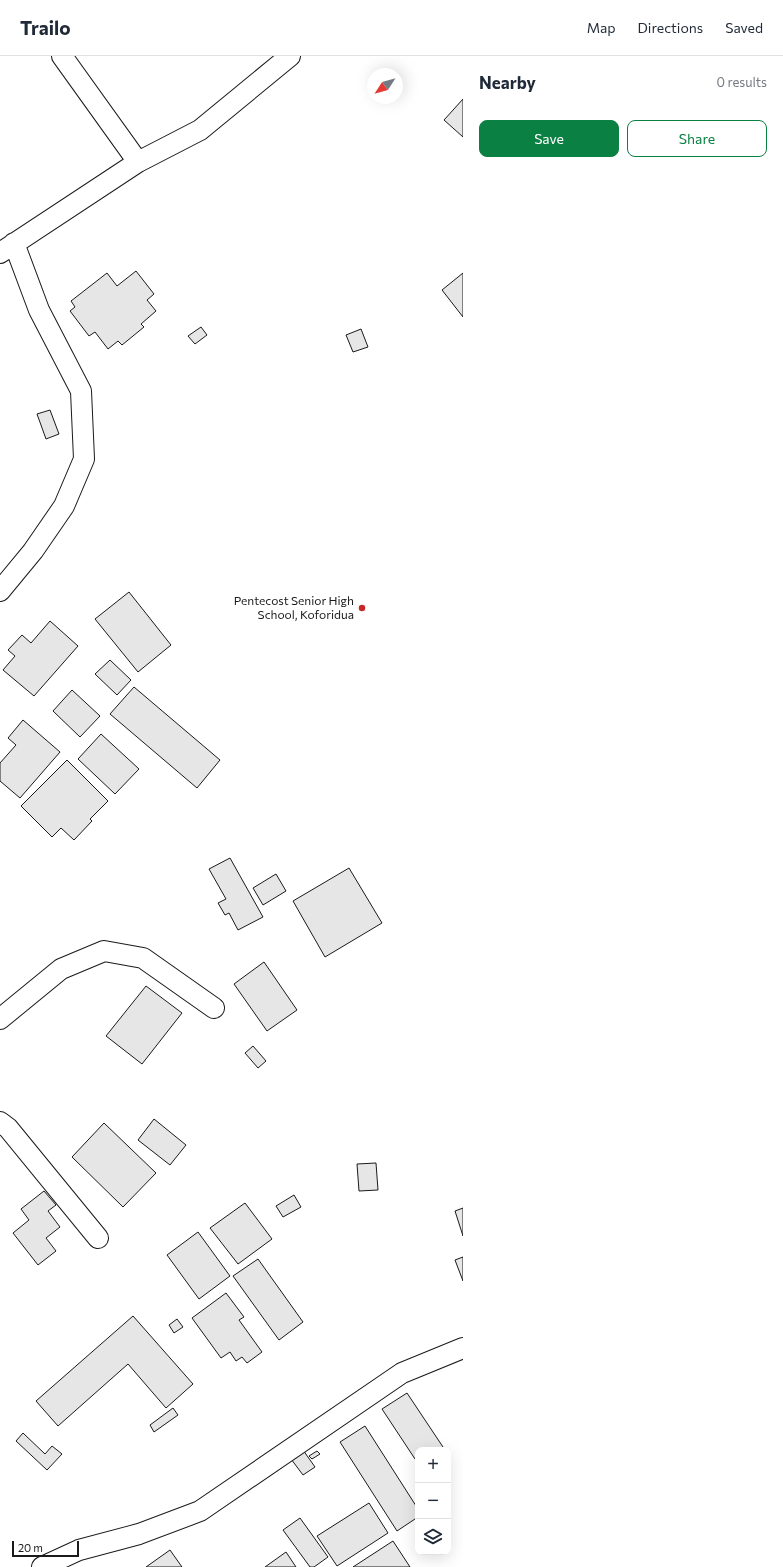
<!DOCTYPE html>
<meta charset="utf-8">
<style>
:root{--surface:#fff;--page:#f6f6f7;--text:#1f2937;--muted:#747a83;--line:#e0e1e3;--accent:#0b8043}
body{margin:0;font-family:Commissioner,sans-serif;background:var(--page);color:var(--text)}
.controls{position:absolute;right:12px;bottom:12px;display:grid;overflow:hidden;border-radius:8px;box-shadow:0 4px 16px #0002}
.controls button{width:36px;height:36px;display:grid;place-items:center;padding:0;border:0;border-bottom:1px solid var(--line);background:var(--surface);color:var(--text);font:20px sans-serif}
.compass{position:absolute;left:367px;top:12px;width:36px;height:36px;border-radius:50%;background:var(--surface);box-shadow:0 4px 16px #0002;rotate:234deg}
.scale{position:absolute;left:12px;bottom:10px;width:67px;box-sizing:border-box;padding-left:4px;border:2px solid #1a1a1a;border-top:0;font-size:11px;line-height:14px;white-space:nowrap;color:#1a1a1a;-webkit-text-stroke:3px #fff;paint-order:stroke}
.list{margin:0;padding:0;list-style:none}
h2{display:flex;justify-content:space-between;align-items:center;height:52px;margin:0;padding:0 16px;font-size:17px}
h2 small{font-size:13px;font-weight:400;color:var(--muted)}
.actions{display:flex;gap:8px;padding:12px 16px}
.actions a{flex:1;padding:9px 0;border:1px solid var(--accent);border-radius:8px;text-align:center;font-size:14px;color:var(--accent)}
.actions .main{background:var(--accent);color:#fff}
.icon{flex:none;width:22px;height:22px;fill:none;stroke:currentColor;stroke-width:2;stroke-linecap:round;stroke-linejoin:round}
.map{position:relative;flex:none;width:463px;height:1511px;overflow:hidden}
header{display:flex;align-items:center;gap:24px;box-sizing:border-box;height:56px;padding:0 20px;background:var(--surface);border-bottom:1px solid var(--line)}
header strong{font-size:19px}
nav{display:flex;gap:22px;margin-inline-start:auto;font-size:14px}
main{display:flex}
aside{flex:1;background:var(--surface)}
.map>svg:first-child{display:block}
.building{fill:#e6e6e6;stroke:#1a1a1a}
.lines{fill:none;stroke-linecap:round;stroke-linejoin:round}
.minor-casing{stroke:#1a1a1a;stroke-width:22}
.minor{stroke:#fff;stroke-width:20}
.poi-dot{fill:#c62828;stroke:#fff;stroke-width:1.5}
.labels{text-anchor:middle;stroke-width:3;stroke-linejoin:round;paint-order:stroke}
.poi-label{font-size:12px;fill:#1a1a1a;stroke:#fff;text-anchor:end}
</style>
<header>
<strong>Trailo</strong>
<nav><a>Map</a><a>Directions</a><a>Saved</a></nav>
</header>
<main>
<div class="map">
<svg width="463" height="1511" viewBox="0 0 463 1511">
<rect width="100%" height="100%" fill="#fff"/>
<path class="building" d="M 463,43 L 463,81 L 444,64 Z
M 136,215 L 154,238 L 147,244 L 156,255 L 141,268 L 144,271 L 122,289 L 118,285 L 108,293 L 95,276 L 89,280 L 70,255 L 75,251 L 71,245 L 107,217 L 117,230 Z
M 463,217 L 463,261 L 442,234 Z
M 201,271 L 207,279 L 195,288 L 188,280 Z
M 361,273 L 368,291 L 353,296 L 346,279 Z
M 50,354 L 59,378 L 46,383 L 37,358 Z
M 129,536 L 171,589 L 138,616 L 95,563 Z
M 50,565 L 78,590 L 34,640 L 3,614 L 15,600 L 8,594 L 22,579 L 31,587 Z
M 110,604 L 131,624 L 117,639 L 95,618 Z
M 134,631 L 220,704 L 197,732 L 110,658 Z
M 72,634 L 100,660 L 80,681 L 53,655 Z
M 23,664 L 60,696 L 20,742 L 0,725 L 0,707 L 16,689 L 8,682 Z
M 101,678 L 139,713 L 115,738 L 78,703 Z
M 67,704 L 108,745 L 90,763 L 92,765 L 74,784 L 61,772 L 52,781 L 21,750 Z
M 230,802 L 263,861 L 238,874 L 229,857 L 225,859 L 218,847 L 226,843 L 209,813 Z
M 349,812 L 382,867 L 325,901 L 293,845 Z
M 276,818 L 286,835 L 263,849 L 253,832 Z
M 264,906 L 297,954 L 267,975 L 234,928 Z
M 146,930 L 182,957 L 142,1008 L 106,980 Z
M 253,990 L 266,1005 L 258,1012 L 245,997 Z
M 154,1063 L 186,1089 L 170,1109 L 138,1084 Z
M 104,1067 L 156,1117 L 123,1151 L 72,1101 Z
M 376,1107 L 378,1134 L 359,1135 L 357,1108 Z
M 44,1135 L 56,1149 L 48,1155 L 60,1171 L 46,1182 L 56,1195 L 38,1209 L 13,1177 L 29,1164 L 21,1153 Z
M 294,1139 L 301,1151 L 283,1161 L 276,1150 Z
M 245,1147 L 272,1183 L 238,1208 L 210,1172 Z
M 463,1152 L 463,1180 L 455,1155 Z
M 198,1176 L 230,1220 L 199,1243 L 167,1199 Z
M 463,1201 L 463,1225 L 455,1204 Z
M 258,1203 L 303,1266 L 279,1284 L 233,1220 Z
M 226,1237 L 244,1261 L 239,1264 L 262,1296 L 247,1307 L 242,1301 L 236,1305 L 230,1296 L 221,1302 L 192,1262 Z
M 133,1260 L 193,1328 L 166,1352 L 128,1308 L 58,1370 L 36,1345 Z
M 177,1263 L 183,1271 L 174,1277 L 169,1269 Z
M 407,1337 L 443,1391 L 438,1394 L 418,1394 L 418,1401 L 415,1403 L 382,1353 Z
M 173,1352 L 178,1359 L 154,1376 L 150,1369 Z
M 365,1370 L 418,1453 L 418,1461 L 397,1475 L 340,1386 Z
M 23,1377 L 45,1398 L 52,1390 L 62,1398 L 47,1414 L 16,1385 Z
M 303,1394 L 315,1411 L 303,1419 L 291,1403 Z
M 317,1395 L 320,1398 L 312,1403 L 309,1400 Z
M 369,1447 L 388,1477 L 337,1510 L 317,1480 Z
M 300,1462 L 328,1501 L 314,1511 L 310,1511 L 283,1474 Z
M 393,1485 L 410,1511 L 353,1511 Z
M 170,1494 L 182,1511 L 146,1511 Z
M 286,1496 L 296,1511 L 265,1511 Z"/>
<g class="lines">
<g class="minor-casing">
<path id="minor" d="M 62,0 L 138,106
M 0,197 L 138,106 L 200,74 L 290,0
M 0,535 L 33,495 L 64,450 L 84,403 L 81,335 L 39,254 L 14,187
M 0,963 L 61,913 L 104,895 L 143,902 L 214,952
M 0,1066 L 8,1072 L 98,1182
M 42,1511 L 79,1494 L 139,1478 L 200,1455 L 402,1317 L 463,1292"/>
</g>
<use href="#minor" class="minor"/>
</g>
<circle class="poi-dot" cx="362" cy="552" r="4"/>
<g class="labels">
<g class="poi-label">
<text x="354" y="549">Pentecost Senior High<tspan x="354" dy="14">School, Koforidua</tspan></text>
</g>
</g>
</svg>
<div class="controls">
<button>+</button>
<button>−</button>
<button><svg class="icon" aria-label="layers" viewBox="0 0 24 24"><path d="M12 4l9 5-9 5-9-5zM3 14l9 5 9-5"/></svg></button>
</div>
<svg class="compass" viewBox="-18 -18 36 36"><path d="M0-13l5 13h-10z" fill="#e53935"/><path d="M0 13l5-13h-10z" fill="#747a83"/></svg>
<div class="scale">20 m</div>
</div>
<aside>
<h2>Nearby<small>0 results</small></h2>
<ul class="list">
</ul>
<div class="actions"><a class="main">Save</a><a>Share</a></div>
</aside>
</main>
